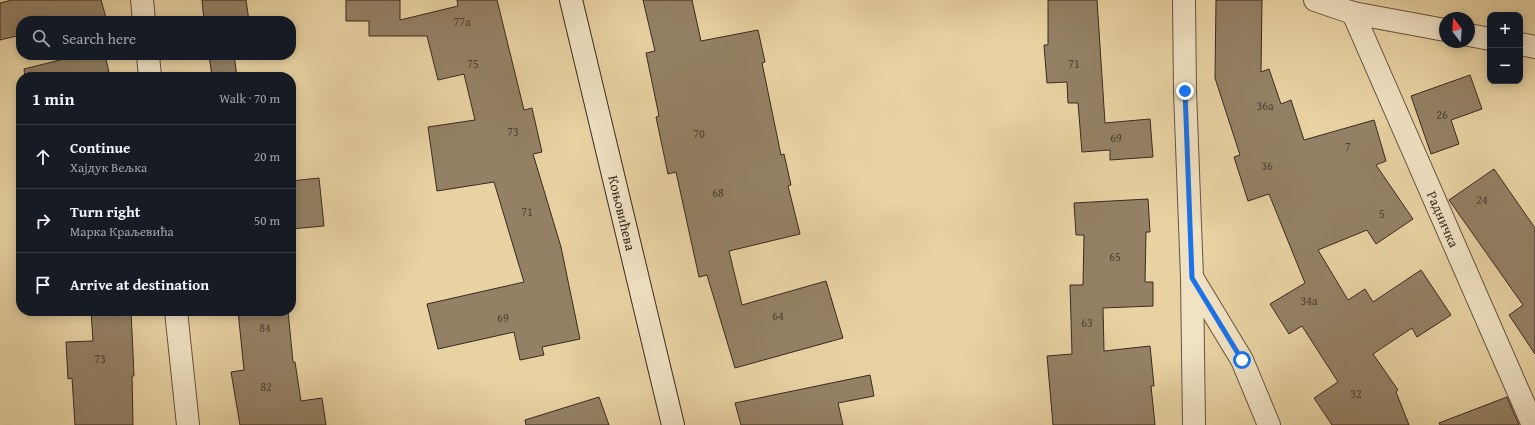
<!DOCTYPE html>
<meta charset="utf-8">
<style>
:root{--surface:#171b24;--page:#20242c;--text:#f1f3f6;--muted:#9ea1a6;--line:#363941}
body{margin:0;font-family:"Gentium Book Plus",serif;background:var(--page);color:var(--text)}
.controls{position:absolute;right:12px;top:12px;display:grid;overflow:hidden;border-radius:8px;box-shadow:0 2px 10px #0003}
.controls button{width:36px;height:36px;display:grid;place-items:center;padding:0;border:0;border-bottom:1px solid var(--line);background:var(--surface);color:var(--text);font:20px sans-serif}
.compass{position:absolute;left:1439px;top:12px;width:36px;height:36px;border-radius:50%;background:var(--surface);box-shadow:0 2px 10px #0003;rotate:343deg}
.stop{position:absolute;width:12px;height:12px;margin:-9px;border:3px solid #1a73e8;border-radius:50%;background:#fff}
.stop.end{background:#1a73e8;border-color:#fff;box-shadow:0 1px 4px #0008}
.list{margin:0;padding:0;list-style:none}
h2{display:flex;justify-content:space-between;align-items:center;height:52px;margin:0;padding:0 16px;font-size:17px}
h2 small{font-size:13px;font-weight:400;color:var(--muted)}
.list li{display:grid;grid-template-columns:26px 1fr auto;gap:12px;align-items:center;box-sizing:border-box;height:64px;padding:0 16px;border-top:1px solid var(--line)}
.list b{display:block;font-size:15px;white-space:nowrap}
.list p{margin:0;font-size:13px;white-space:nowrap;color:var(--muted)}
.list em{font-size:13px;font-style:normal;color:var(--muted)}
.icon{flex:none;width:22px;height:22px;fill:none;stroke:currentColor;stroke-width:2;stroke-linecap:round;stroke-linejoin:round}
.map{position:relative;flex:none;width:1535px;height:425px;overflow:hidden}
.search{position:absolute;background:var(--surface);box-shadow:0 2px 10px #0003;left:16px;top:16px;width:280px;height:44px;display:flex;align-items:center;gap:10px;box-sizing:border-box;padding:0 14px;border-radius:16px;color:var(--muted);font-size:15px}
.panel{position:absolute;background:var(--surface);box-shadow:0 2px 10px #0003;left:16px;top:72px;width:280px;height:244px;border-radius:16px}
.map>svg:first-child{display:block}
.building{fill:#948165;stroke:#3a2922}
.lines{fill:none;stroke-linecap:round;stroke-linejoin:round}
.street-casing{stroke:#665342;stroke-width:24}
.secondary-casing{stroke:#3a2922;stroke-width:24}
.street{stroke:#f0e2c3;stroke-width:22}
.secondary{stroke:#f0e2c3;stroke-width:22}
.route{stroke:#1a73e8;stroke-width:5}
.labels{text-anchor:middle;stroke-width:3;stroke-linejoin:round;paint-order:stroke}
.number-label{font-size:12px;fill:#503f33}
.street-label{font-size:14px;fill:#3a2922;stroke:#f0e2c3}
</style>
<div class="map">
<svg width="1535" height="425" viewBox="0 0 1535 425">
<rect width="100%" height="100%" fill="#e8d2a2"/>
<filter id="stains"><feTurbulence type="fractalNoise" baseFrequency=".005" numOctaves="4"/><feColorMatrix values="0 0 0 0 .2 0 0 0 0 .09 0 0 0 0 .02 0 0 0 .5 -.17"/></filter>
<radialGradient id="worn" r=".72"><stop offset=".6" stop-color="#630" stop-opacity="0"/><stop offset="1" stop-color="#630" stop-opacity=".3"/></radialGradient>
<path class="building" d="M 12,0 L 101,0 L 107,21 L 21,21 L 21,35 L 0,40 L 0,3 Z
M 202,0 L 246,0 L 249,21 L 204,21 Z
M 346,0 L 400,0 L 400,20 L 458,6 L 457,0 L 497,0 L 524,110 L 532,108 L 542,152 L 533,154 L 561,247 L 580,339 L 542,347 L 544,355 L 520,360 L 514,332 L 438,349 L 427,304 L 524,282 L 494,182 L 437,191 L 428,127 L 475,120 L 464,74 L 438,80 L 427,36 L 369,36 L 369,21 L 346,21 Z
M 643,0 L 692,0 L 701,41 L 758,30 L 765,62 L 762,63 L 781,155 L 784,154 L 791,185 L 788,186 L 800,234 L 729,251 L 742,305 L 826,281 L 843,338 L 735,368 L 707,275 L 699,277 L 676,172 L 668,174 L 656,117 L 659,116 L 646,53 L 655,51 Z
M 1048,0 L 1097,0 L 1105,123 L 1150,119 L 1153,157 L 1110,160 L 1110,150 L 1082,152 L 1078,103 L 1068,103 L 1067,82 L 1047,83 L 1044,45 L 1048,45 Z
M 1216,0 L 1262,0 L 1261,72 L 1269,69 L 1281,104 L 1291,100 L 1304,140 L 1374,120 L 1386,161 L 1376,165 L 1413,219 L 1376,244 L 1367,230 L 1318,250 L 1348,300 L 1365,289 L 1373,302 L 1421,270 L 1451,315 L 1417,337 L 1412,328 L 1373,354 L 1398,390 L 1396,392 L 1409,425 L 1332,425 L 1314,398 L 1338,382 L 1302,326 L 1289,334 L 1270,304 L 1305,283 L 1269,194 L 1248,201 L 1234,157 L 1240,155 L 1215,78 Z
M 72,55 L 105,55 L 110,77 L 25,77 L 24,69 L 72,57 Z
M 209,55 L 234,55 L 237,77 L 212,77 Z
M 1470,75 L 1482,109 L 1451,120 L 1459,144 L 1431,154 L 1411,96 Z
M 1494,169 L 1535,228 L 1535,354 L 1509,315 L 1523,305 L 1449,200 Z
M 319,178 L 324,226 L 291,229 L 291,181 Z
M 1148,199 L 1150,232 L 1146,232 L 1145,282 L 1153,282 L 1153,306 L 1103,308 L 1104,351 L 1150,346 L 1154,386 L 1151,386 L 1155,425 L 1053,425 L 1047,356 L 1072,354 L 1070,285 L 1083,285 L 1084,235 L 1076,235 L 1074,203 Z
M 91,311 L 131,311 L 134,376 L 132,376 L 133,425 L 75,425 L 72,378 L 68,379 L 66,342 L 93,341 Z
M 238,311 L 288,311 L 293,362 L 295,362 L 301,401 L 322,398 L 326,425 L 240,425 L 231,372 L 244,370 Z
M 870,375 L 874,396 L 838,403 L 843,425 L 741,425 L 735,403 Z
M 599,397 L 609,425 L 526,425 L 525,420 Z
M 1507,397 L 1519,425 L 1440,425 L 1439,423 Z"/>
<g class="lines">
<g class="street-casing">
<g id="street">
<path d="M 142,0 L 144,21"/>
<path d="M 1184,0 L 1185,91 L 1192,278 L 1194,425"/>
<path d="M 1315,0 L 1353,13 L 1445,30"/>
<path id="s1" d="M 1353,13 L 1533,425"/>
<path d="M 1469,35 L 1490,39"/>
<path d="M 1520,44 L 1535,47"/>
<path d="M 148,55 L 150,77"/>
<path d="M 1193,279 L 1242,360 L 1269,425"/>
<path d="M 176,311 L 188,425"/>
</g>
</g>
<g class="secondary-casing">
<g id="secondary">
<path id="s2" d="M 571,0 L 673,425"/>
</g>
</g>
<use href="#street" class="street"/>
<use href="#secondary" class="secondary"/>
</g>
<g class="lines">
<path class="route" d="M 1185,91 L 1192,278 L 1242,360"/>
</g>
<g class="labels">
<g class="number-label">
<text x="462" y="26">77a</text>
<text x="473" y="68">75</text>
<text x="1074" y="68">71</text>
<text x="1265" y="110">36a</text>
<text x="1442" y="119">26</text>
<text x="513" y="136">73</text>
<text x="699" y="138">70</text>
<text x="1116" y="142">69</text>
<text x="1348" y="151">7</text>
<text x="1267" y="170">36</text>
<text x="718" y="197">68</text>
<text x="1482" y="204">24</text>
<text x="527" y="216">71</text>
<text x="1382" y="218">5</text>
<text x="1115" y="261">65</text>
<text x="1309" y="305">34a</text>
<text x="778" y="320">64</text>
<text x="503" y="322">69</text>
<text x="1087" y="327">63</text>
<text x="265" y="332">84</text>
<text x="100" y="363">73</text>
<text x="266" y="391">82</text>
<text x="1356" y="398">32</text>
</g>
<g class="street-label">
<text dy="5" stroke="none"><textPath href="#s2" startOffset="219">Коњовићева</textPath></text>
<text dy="5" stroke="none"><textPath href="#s1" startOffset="225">Радничка</textPath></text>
</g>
</g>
<rect width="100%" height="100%" filter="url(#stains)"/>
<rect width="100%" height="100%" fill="url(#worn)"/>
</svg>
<div class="controls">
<button>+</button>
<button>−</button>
</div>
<svg class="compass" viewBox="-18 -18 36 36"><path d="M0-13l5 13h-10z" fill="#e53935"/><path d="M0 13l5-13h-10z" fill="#9ea1a6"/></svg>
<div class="stop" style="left:1242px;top:360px"></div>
<div class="stop end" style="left:1185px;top:91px"></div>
<div class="search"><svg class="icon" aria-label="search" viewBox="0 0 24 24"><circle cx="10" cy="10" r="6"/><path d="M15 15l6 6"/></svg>Search here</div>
<section class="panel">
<h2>1 min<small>Walk · 70 m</small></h2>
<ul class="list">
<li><svg class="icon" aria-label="ahead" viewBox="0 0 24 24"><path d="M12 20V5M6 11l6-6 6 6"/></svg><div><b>Continue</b><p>Хајдук Вељка</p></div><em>20 m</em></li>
<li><svg class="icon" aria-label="right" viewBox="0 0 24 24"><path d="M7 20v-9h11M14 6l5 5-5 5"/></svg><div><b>Turn right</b><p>Марка Краљевића</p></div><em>50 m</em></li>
<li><svg class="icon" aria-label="arrive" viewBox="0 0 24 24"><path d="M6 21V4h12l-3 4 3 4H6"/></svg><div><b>Arrive at destination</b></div></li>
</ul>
</section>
</div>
